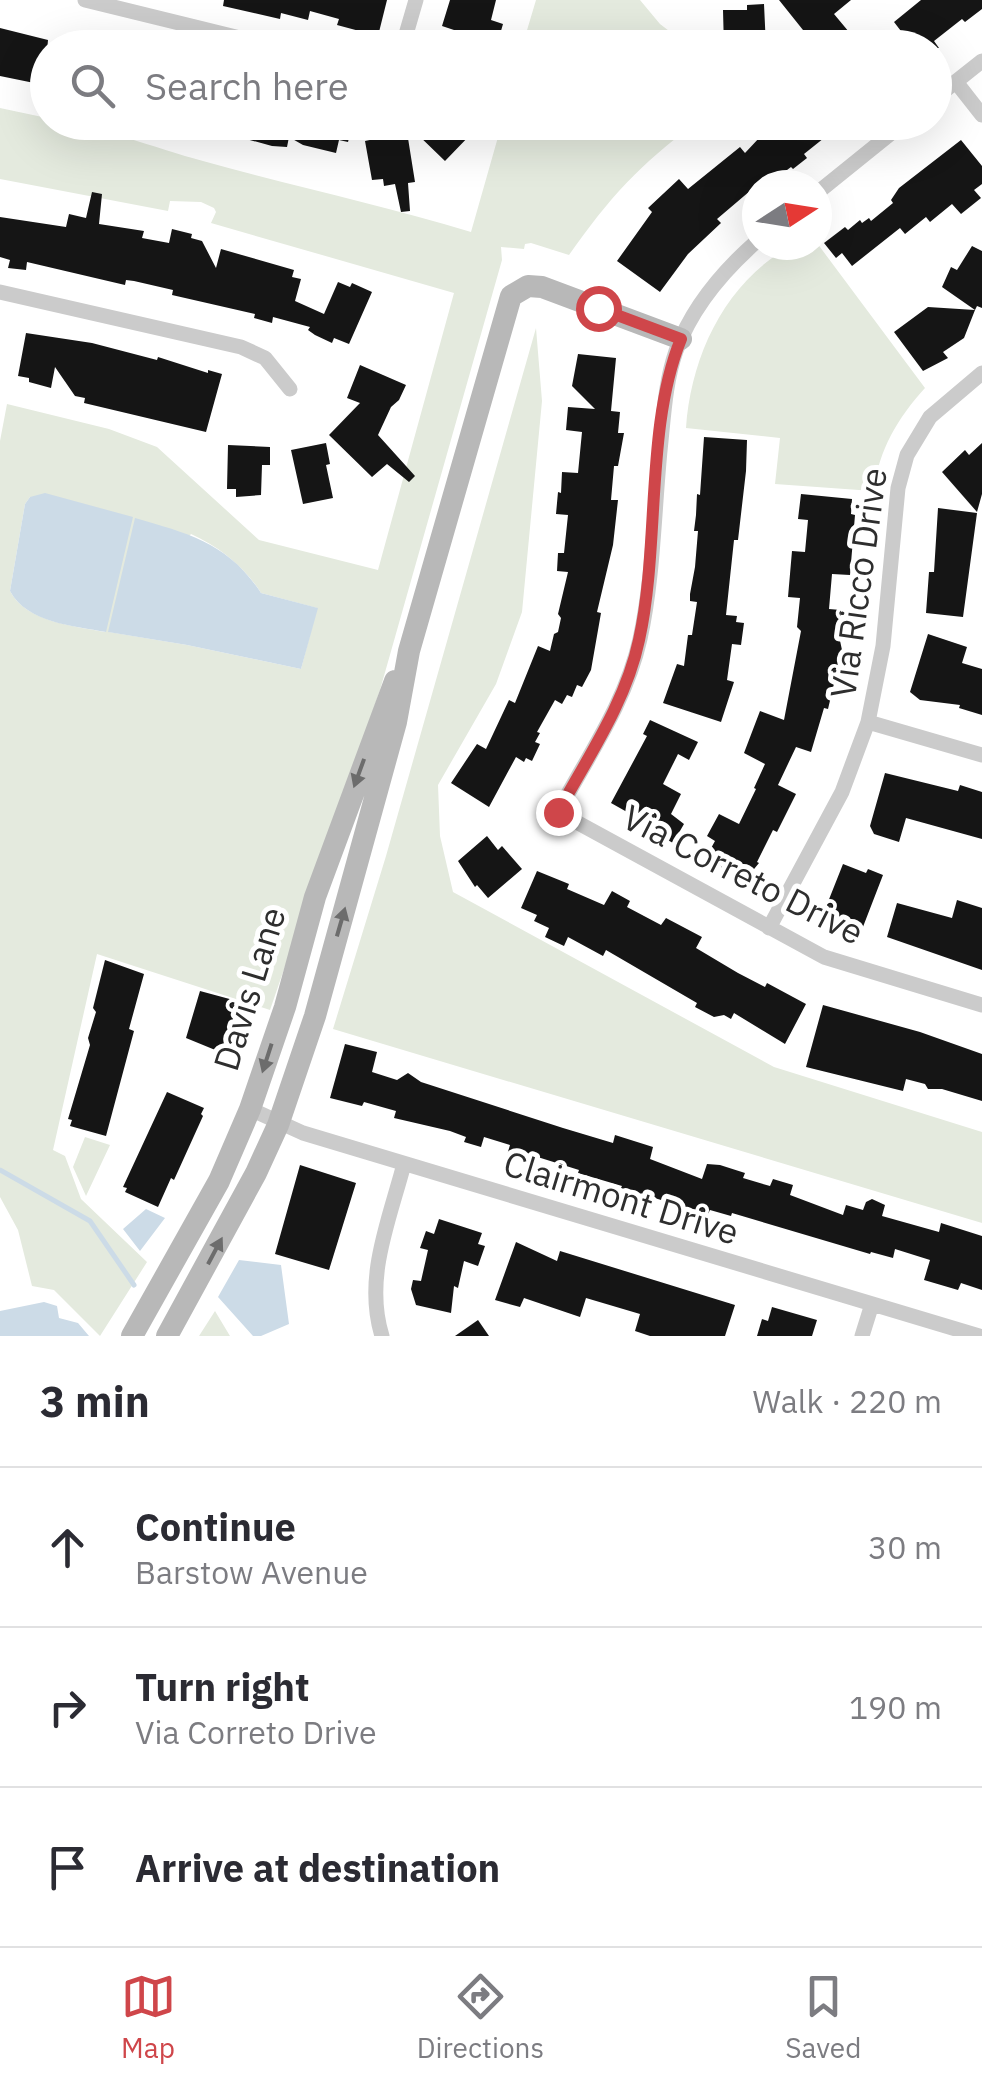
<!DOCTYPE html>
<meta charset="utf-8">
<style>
:root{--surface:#fff;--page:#f2f2f3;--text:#2b2b33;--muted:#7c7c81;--line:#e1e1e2;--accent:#cf464a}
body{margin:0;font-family:"IBM Plex Sans",sans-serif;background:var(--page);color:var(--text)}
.compass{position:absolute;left:742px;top:170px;width:90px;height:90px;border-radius:50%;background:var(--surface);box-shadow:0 10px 40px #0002;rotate:78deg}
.stop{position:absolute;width:30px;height:30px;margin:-22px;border:8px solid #cf464a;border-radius:50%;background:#fff}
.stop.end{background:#cf464a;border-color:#fff;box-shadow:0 2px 10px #0008}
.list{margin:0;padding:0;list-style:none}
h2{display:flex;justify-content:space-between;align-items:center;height:130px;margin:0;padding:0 40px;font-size:42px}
h2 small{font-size:32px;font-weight:400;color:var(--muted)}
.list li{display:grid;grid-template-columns:65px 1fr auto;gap:30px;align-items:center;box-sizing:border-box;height:160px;padding:0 40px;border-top:2px solid var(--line)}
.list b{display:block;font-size:38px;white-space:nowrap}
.list p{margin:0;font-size:32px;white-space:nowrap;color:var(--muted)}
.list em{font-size:32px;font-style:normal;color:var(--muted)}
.icon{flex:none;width:55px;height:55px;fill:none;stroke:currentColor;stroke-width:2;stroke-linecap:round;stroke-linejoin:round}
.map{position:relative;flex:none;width:982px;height:1336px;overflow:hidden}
.search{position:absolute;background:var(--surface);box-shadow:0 10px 40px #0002;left:30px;right:30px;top:30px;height:110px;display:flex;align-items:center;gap:25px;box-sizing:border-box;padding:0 35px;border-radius:55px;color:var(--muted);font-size:38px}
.sheet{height:610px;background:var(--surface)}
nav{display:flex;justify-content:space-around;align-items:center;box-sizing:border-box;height:140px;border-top:2px solid var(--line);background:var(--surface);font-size:28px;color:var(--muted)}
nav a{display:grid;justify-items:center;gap:5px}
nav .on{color:var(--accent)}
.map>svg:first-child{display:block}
.green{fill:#e4eade;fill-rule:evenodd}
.water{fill:#ccdbe7}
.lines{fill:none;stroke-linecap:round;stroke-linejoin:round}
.stream{stroke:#ccdbe7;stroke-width:5}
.building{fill:#151515}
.street{stroke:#cbcbcb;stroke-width:15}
.secondary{stroke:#b8b8b8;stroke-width:22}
.oneway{fill:#6c6c6c}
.route{stroke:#cf464a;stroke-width:12}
.labels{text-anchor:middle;stroke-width:10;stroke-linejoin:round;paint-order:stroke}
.street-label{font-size:35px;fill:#2e2e2e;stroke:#fff}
</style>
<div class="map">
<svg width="982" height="1336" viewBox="0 0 982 1336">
<rect width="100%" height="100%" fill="#fff"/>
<path class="green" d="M 536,0 L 640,0 L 660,24 L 690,47 L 522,47 Z
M 0,108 L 47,118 L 48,122 C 93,123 157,149 203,161 C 292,186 382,205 471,232 L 502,123 L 696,123 C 639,165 610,197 569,255 L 531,243 L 525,244 L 524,249 L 501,247 L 502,260 L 380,690 L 270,1010 L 97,954 L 53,1150 L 65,1156 L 81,1199 L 147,1262 L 100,1336 L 54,1290 L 32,1286 L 18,1230 L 0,1197 L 0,441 L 7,404 L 109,429 L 157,447 L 259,540 L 378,570 L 454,293 L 211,223 L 216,212 L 214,208 L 201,202 L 170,201 L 168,211 L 0,179 ZM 30,497 L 106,631 L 105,632 C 74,626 26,622 10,591 L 25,504 ZM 191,534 C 218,546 245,567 261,593 L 317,608 L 301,669 L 187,645 L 109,632 Z
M 817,243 L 925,388 C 897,419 880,448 873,491 L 775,484 L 780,438 L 686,428 C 691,357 724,284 789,247 C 797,243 811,245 817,243 Z
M 536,328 L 542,401 L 522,612 L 496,684 L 438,785 L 440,836 L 453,892 L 774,1067 L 982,1132 L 982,1223 L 333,1029 L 386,856 Z
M 85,1137 L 110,1145 L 86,1196 L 73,1167 Z
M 215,1311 L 230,1336 L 199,1336 Z"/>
<path class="water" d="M 45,493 L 133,517 L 106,632 C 74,626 27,623 10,591 L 25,504 L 30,497 Z
M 135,518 C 190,534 228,543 261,593 L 318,608 L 301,669 L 187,645 L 108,632 Z
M 146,1209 L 165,1218 L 140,1251 L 123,1229 Z
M 239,1260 L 281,1265 L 289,1324 L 261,1336 L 253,1336 L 218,1297 Z
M 44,1302 L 57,1306 L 59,1318 L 78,1323 L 89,1336 L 0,1336 L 0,1311 Z"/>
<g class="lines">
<path class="stream" d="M 0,1170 L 90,1221 L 134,1285"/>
</g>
<path class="building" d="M 224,0 L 387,0 L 378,36 L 337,25 L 339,19 L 310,11 L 308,20 L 281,13 L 280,19 L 223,6 Z
M 450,0 L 496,0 L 491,20 L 503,24 L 496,48 L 454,48 L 455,42 L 451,41 L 454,30 L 442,26 Z
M 779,0 L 851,0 L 834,14 L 854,38 L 863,30 L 877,48 L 834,48 L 821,31 L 811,40 Z
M 921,0 L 982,0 L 982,9 L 965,22 L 962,19 L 934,41 L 939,48 L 914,48 L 894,22 Z
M 764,4 L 766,47 L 724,48 L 723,10 L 747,10 L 747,5 Z
M 0,28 L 48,40 L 44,85 L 0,76 Z
M 206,122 L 353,122 L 348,142 L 339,140 L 336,153 L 303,145 L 289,137 L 287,147 L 272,146 L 206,128 Z
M 424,122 L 463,122 L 473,132 L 445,161 L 415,132 Z
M 774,122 L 844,122 L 804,154 L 807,158 L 793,169 L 791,167 L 767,185 L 757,185 L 717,219 L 721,223 L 688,254 L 660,292 L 617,261 L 652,212 L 648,208 L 679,179 L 688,189 L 740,147 L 745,153 Z
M 407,132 L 415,182 L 408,183 L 410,211 L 401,212 L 395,184 L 384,186 L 383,179 L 372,180 L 365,141 Z
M 961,140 L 982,166 L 982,184 L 974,190 L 981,198 L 961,214 L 952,204 L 930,222 L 926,217 L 905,234 L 900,228 L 852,266 L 842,253 L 836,258 L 824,243 L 845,227 L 848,230 L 860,220 L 862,223 L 869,218 L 871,221 L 893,203 L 891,200 L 899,188 Z
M 92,192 L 102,194 L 99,224 L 144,231 L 142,238 L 169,243 L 172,229 L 192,234 L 191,238 L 202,241 L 216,268 L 221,249 L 294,270 L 292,277 L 301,279 L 295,301 L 324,314 L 338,282 L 350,287 L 352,283 L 372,292 L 349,344 L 334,338 L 332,343 L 315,335 L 308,330 L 310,327 L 273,317 L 272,323 L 254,318 L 255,314 L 172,295 L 173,290 L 134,281 L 126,280 L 125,285 L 27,262 L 26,270 L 8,268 L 10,260 L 0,257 L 0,217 L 66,227 L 69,214 L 86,218 Z
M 972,246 L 982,251 L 982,308 L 977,306 L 975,310 L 942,287 L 951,267 L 957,270 Z
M 928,307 L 975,310 L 964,338 L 943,352 L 948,358 L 923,371 L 894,332 Z
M 26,333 L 92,343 L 157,360 L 158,357 L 208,373 L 208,370 L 222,374 L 206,432 L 84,403 L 85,398 L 75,396 L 55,367 L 51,388 L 29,382 L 29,378 L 18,376 Z
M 578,354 L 616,358 L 611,411 L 620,412 L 618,433 L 624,433 L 618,466 L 614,466 L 611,500 L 618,500 L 613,545 L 597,612 L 601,613 L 591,670 L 582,687 L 577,685 L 572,697 L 567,695 L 562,704 L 555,700 L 537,732 L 540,733 L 535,742 L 540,744 L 532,761 L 526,758 L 524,762 L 516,757 L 489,807 L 451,783 L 477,744 L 486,749 L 509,700 L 515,703 L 538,646 L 550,651 L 554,634 L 558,632 L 561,618 L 558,614 L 568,572 L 557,571 L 558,553 L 564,553 L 568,515 L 556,514 L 558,492 L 561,493 L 562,472 L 578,473 L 582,432 L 566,430 L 568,407 L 595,409 L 572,386 Z
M 360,365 L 406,385 L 399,400 L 391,407 L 378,435 L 415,476 L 409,482 L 387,464 L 372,477 L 329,435 L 360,403 L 347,398 Z
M 704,437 L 747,440 L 746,471 L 738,540 L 734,540 L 726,615 L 737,616 L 736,622 L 744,623 L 741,645 L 732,644 L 727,680 L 734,682 L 721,722 L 663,703 L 677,664 L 684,666 L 688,635 L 692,635 L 697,602 L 690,601 L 690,594 L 695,567 L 698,531 L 694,531 L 696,515 L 697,494 L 700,495 Z
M 326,443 L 330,464 L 326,465 L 333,498 L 303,504 L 291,450 Z
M 982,443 L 982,494 L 977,512 L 942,472 L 965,450 L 969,455 Z
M 228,445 L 270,447 L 270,465 L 262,465 L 261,495 L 236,497 L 236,489 L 227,489 Z
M 801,494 L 852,499 L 851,514 L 855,515 L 850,575 L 832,574 L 829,609 L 841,610 L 839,636 L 842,650 L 828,709 L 824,708 L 811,752 L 796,747 L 778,785 L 796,794 L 777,832 L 773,830 L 757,862 L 759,863 L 745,880 L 705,859 L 715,841 L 707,836 L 719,814 L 739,824 L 756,789 L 754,788 L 765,764 L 744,753 L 760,711 L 784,720 L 801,631 L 797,627 L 800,598 L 788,597 L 792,551 L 805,552 L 808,520 L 798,519 Z
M 938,508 L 977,513 L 963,617 L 926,613 L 929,572 L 934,572 Z
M 928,634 L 967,647 L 962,663 L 982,669 L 982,715 L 959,708 L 960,705 L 920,700 L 910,692 Z
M 650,720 L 698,742 L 689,760 L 678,754 L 663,784 L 681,794 L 671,814 L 684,824 L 673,843 L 657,834 L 659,830 L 611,803 L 647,736 L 643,734 Z
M 885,773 L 958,791 L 960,785 L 982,792 L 982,839 L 906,818 L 899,842 L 874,834 L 870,826 Z
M 487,836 L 498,850 L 502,846 L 522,869 L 488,898 L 477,885 L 475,887 L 458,861 Z
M 843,864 L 866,873 L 868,869 L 883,875 L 861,932 L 822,917 Z
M 537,871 L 569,884 L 567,889 L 604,905 L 612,891 L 630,901 L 627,907 L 661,925 L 666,918 L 702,937 L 696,948 L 738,973 L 765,987 L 767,983 L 806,1004 L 785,1044 L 734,1013 L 731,1019 L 724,1015 L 714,1017 L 695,1007 L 697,1003 L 606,950 L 603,956 L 568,937 L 564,946 L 545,937 L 549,928 L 534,921 L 537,915 L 521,908 Z
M 957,900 L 982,908 L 982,970 L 887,937 L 897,903 L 952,918 Z
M 105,960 L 144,974 L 129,1029 L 134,1031 L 106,1136 L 70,1126 L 72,1120 L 68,1119 L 90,1045 L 88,1038 L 96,1012 L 93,1008 Z
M 200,991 L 237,1001 L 225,1054 L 186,1038 Z
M 823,1005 L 920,1032 L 982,1054 L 982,1101 L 942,1089 L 928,1089 L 925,1084 L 906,1079 L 903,1091 L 806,1067 Z
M 345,1044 L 377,1052 L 372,1072 L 397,1080 L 408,1073 L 421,1082 L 563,1128 L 613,1143 L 615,1135 L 653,1147 L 650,1159 L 702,1179 L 707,1164 L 720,1165 L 745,1173 L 743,1178 L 770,1186 L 773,1179 L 793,1185 L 790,1195 L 843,1215 L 846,1205 L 863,1210 L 866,1202 L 872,1199 L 885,1205 L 882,1216 L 939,1232 L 941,1223 L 982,1236 L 982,1290 L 961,1283 L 958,1290 L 924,1280 L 930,1260 L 895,1249 L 893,1258 L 871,1252 L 870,1254 L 732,1213 L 731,1216 L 710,1210 L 708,1214 L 621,1188 L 622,1186 L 578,1173 L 579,1170 L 528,1154 L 526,1161 L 507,1155 L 510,1145 L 484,1137 L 481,1147 L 464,1142 L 466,1137 L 450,1131 L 394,1118 L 396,1111 L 364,1102 L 362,1106 L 330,1098 Z
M 167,1092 L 204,1108 L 201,1114 L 203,1116 L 174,1180 L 171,1178 L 158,1207 L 125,1192 L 127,1188 L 123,1187 Z
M 300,1165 L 356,1183 L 329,1270 L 275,1254 Z
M 439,1219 L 482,1233 L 478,1244 L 485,1246 L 478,1266 L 464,1261 L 458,1288 L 454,1286 L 451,1313 L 416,1305 L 411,1289 L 413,1280 L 421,1281 L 428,1250 L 420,1248 L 426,1231 L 434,1234 Z
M 516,1242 L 557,1261 L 560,1251 L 735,1305 L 725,1336 L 650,1336 L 635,1331 L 640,1314 L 586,1298 L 580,1317 L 524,1298 L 520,1307 L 495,1300 Z
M 772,1307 L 817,1320 L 812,1336 L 757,1336 L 762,1319 L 768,1321 Z
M 478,1320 L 489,1336 L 455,1336 Z"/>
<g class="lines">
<path class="street" d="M 85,0 L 281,48
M 402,48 L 416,0
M 956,82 L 982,115
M 934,99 L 982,61
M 817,193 L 905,122
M 757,241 C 723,271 692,307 676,351 C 666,380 664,411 661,441 C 654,506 654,575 640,639 C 626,702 588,756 558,812 L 824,957 L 982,1005
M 0,292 L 241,347 L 265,358 L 290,389
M 868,722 L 982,755
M 769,928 L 842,792 L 868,722 L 883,646 L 898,488 L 907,455 L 930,417 L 982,373
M 250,1109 L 303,1133 L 979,1336
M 382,1336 C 364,1278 389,1221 404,1164
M 862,1336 L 872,1304"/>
<path class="secondary" d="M 132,1336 L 219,1181 L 250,1109 L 285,1007 L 315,897 L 395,681
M 167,1336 L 256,1173 L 278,1125 L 315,1016 L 396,722 L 409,651 L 511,296 L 528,286 L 542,287 L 681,339"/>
</g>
<defs><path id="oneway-solid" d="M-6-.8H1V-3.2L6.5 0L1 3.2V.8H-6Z" transform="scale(2.5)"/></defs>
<g class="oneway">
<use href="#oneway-solid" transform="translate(359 773) rotate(110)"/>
<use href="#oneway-solid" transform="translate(341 922) rotate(-74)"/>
<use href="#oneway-solid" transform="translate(267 1058) rotate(108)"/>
<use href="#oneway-solid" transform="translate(215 1251) rotate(-62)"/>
</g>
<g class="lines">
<path class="route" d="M 558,812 C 588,757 626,702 639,640 C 660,546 645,427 681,339 L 598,308"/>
</g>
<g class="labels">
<g class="street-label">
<text transform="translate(859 583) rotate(-82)" y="12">Via Ricco Drive</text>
<text transform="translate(743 875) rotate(27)" y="12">Via Correto Drive</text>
<text transform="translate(250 989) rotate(-73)" y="12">Davis Lane</text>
<text transform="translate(621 1198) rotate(17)" y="12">Clairmont Drive</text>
</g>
</g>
</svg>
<svg class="compass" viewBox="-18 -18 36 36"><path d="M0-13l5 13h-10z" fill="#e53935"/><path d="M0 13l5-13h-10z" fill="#7c7c81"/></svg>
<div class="stop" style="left:598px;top:308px"></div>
<div class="stop end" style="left:558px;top:812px"></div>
<div class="search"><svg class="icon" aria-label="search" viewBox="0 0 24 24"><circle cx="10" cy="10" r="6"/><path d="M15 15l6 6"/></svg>Search here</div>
</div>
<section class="sheet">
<h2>3 min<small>Walk · 220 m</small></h2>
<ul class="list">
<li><svg class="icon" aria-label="ahead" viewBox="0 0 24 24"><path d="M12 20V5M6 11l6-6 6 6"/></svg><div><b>Continue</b><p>Barstow Avenue</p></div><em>30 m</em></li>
<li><svg class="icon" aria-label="right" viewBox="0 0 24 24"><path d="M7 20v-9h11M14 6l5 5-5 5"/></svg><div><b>Turn right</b><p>Via Correto Drive</p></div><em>190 m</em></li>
<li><svg class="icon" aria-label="arrive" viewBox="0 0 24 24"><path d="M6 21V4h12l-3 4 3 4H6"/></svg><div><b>Arrive at destination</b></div></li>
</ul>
</section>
<nav>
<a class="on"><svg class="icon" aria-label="map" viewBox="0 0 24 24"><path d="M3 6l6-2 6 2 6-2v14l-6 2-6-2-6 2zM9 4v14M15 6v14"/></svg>Map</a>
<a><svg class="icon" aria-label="directions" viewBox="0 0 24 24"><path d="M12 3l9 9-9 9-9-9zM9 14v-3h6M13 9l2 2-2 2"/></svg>Directions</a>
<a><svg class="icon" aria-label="saved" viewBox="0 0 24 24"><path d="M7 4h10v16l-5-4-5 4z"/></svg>Saved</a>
</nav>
